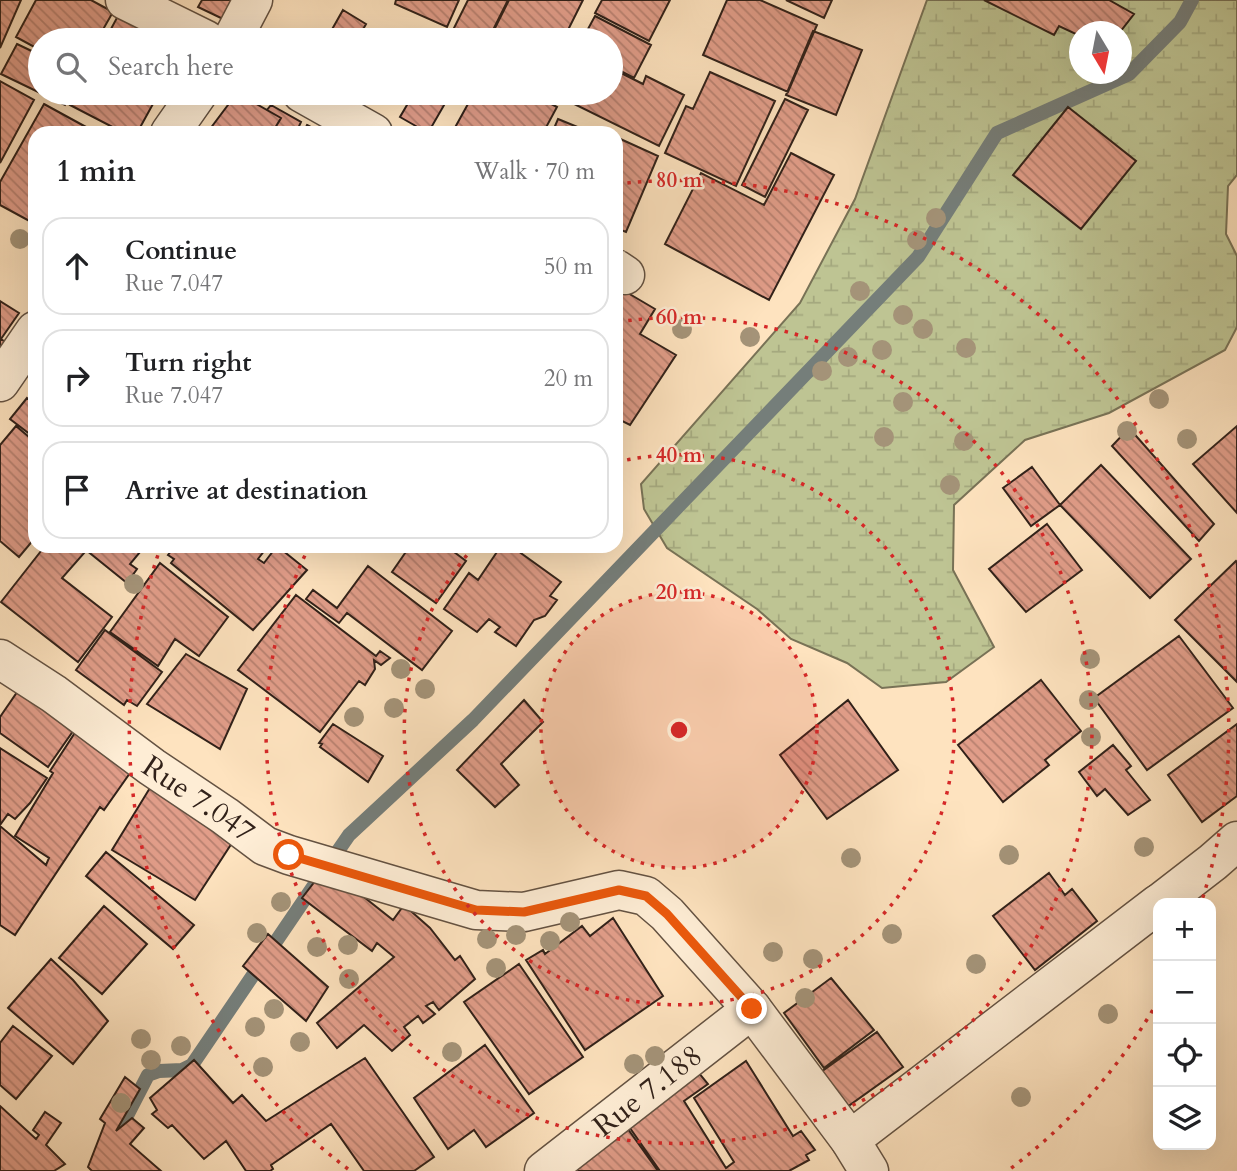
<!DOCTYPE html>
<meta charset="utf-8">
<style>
:root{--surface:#fff;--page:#f6f6f6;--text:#202124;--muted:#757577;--line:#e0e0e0}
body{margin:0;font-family:Cardo,serif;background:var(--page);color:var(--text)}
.controls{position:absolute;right:21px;bottom:21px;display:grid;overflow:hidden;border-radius:14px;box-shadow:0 7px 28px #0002}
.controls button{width:63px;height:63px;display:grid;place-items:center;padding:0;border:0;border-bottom:2px solid var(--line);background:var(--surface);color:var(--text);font:35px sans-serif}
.compass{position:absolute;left:1069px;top:21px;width:63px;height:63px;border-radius:50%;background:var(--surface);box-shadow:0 7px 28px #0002;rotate:170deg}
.stop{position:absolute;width:21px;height:21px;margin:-16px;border:5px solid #ea580c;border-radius:50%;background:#fff}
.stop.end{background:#ea580c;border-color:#fff;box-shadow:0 2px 7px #0008}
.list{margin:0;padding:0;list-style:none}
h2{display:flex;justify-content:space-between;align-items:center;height:91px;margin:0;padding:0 28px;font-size:30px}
h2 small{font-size:23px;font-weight:400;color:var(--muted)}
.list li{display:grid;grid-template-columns:46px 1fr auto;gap:21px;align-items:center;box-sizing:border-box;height:98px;margin:0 14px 14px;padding:0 14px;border:2px solid var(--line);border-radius:21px}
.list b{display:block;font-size:26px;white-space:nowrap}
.list p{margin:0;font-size:23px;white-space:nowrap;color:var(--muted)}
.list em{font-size:23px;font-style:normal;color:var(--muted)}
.icon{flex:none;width:38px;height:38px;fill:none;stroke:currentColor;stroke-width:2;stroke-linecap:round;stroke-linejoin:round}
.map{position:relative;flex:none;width:1237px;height:1171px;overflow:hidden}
.search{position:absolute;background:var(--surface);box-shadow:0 7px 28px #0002;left:28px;top:28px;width:595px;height:77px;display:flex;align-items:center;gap:18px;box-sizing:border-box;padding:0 24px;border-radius:38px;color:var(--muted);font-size:26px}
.panel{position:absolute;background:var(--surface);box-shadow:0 7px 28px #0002;left:28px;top:126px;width:595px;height:427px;border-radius:21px}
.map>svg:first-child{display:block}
.wetland{fill:url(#wetland-marsh);stroke:#787256;stroke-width:2;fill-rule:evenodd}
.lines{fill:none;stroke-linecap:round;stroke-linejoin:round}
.stream{stroke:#757e7a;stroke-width:14}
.building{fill:url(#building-back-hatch);stroke:#312119;stroke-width:2}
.minor-casing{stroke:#645242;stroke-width:41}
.minor{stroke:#feedd5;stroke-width:38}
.tree{fill:#a49378}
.route{stroke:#ea580c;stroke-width:9}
.ring{fill:none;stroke:#d62828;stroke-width:3.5;stroke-dasharray:3.5 7}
.labels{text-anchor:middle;stroke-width:5;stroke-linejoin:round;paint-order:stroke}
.street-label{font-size:30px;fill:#312119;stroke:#feedd5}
.centre{fill:#d62828;stroke:#feedd5;stroke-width:3.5}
.ring-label{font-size:21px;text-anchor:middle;font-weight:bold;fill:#d62828;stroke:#feedd5;stroke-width:5;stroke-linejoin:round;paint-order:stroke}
</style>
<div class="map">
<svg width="1237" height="1171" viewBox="0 0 1237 1171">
<defs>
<pattern id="wetland-marsh" width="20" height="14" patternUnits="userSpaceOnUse" patternTransform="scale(1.75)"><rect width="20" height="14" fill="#bec493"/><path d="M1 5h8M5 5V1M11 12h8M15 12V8" fill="none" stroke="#a4a87e"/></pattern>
<pattern id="building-back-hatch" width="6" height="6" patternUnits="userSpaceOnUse" patternTransform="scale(1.75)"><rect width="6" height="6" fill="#e19d89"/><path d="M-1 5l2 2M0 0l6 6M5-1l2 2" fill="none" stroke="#b7806f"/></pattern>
</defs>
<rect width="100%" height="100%" fill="#fee3bf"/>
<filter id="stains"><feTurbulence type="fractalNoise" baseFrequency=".00286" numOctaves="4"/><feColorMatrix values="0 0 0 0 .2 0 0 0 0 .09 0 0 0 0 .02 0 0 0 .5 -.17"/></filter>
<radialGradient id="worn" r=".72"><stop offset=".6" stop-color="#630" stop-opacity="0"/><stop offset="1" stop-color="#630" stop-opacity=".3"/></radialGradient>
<path class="wetland" d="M 927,0 L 1237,0 L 1237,175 L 1228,186 L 1226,234 L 1237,256 L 1237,327 L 1225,350 L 1109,413 L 1025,440 L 954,505 L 953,570 L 994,647 L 946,682 L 882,688 L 847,663 L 791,639 L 757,609 L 667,548 L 644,509 L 641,484 L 800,303 L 855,199 ZM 1080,32 L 1122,32 L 1122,74 L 1080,74 Z"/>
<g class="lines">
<path class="stream" d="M 329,864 L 349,835 L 473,720 L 918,257 L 997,133 L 1129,74 L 1180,22 L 1192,0
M 109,1171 L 118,1133 L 148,1075 L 159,1071 L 182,1070 L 192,1065 L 315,884"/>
</g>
<path class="building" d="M 0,0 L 21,0 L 0,48 Z
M 36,0 L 91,0 L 113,12 L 97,40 L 40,40 L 40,50 L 16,37 Z
M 202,0 L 242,0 L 223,19 L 198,7 Z
M 396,0 L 459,0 L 447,27 L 395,4 Z
M 468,0 L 508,0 L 488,40 L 469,40 L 452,32 Z
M 509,0 L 583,0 L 563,40 L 489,40 Z
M 602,0 L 670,0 L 649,41 L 595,13 Z
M 727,0 L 760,0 L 817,25 L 788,92 L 703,55 Z
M 786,0 L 832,0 L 824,18 Z
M 984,0 L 1109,0 L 1134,14 L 1120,32 L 1080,32 L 1080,36 L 1059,26 L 1054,35 Z
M 343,10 L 366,24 L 357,40 L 326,40 Z
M 119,14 L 168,40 L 105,40 Z
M 595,16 L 651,45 L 634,78 L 611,66 L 611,40 L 582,40 Z
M 813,31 L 862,50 L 836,115 L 786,95 Z
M 17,44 L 40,55 L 40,93 L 72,93 L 65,105 L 1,74 Z
M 611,68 L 643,84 L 646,76 L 684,95 L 659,146 L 556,95 L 557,93 L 611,93 Z
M 710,72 L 775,101 L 736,186 L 665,153 L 686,106 L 693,109 Z
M 0,81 L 34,100 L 0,163 Z
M 77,93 L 159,93 L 137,133 L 124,133 L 70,105 Z
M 237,93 L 281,118 L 272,133 L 207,133 Z
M 414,93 L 451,93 L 428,133 L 400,117 Z
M 474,93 L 531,93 L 557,107 L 543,133 L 452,133 Z
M 785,99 L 808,110 L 765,197 L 742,185 Z
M 44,104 L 97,133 L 35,133 L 35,224 L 0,205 L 0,182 Z
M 271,105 L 301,122 L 296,133 L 272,133 L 281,118 L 267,110 Z
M 1068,107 L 1136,161 L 1081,229 L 1013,175 Z
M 558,119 L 592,133 L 552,133 Z
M 307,125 L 322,133 L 303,133 Z
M 616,137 L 658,156 L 626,232 L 616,228 Z
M 791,153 L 834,175 L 769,300 L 665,244 L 701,173 L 764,205 Z
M 616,286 L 655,309 L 640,334 L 676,355 L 630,425 L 616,418 Z
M 0,301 L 19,313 L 1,339 L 14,348 L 0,370 Z
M 27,398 L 35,404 L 35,438 L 10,419 Z
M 16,426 L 35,442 L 35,538 L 19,557 L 0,541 L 0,445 Z
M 1237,426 L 1237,513 L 1193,464 Z
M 1129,428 L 1214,524 L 1199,541 L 1112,446 Z
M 1101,465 L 1191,559 L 1150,598 L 1060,505 Z
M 1032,467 L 1060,505 L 1031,526 L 1003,488 Z
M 1047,524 L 1082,570 L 1026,612 L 989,569 Z
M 45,546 L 77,546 L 85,552 L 62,578 L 112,617 L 78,662 L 1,602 Z
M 81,546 L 145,546 L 130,564 L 137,569 L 127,583 Z
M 175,546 L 268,546 L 258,559 L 264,563 L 277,546 L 307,570 L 253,630 L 171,563 L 174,559 L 168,555 Z
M 410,546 L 446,546 L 466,561 L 436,603 L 392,572 Z
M 501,546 L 511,546 L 561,582 L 550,596 L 557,600 L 545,616 L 534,620 L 516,646 L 495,632 L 500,627 L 489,619 L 477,632 L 444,609 L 469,573 L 478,580 Z
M 1236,561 L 1237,562 L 1237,682 L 1175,620 Z
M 160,563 L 228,617 L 199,656 L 175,639 L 158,666 L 110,632 Z
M 368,566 L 452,631 L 422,670 L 347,613 L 339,623 L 306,599 L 313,590 L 337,608 Z
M 296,595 L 376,656 L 380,651 L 390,658 L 381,665 L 374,660 L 375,669 L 365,685 L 359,681 L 320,732 L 238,670 Z
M 105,630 L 162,672 L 137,706 L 127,700 L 124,705 L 76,670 Z
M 1179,636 L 1233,708 L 1147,770 L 1094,698 Z
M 186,654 L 247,689 L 220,749 L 147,704 Z
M 1041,680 L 1081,731 L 1045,760 L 1049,765 L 1003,802 L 958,745 Z
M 22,685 L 78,724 L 48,767 L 0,733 L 0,717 Z
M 524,700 L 543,722 L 501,764 L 519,785 L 495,807 L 457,770 Z
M 848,700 L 898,770 L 827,819 L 780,755 Z
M 333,724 L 383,756 L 368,782 L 320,747 L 322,744 L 319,743 Z
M 1237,724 L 1237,796 L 1202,822 L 1168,775 Z
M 80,725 L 137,763 L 104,810 L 100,807 L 15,935 L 0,925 L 0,826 L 46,865 L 49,858 L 15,836 L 53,773 L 50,771 Z
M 1113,745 L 1131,766 L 1126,770 L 1150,800 L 1128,815 L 1105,789 L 1097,796 L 1079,772 Z
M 0,748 L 47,778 L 30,803 L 15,819 L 8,814 L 0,825 Z
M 156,778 L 241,829 L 195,900 L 112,850 Z
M 106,852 L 194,925 L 173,949 L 86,876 Z
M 326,867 L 393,920 L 404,905 L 430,928 L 455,960 L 460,956 L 475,979 L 439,1010 L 433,1002 L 426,1006 L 435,1014 L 423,1023 L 418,1016 L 404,1027 L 410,1035 L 392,1051 L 364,1025 L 337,1048 L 317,1023 L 394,957 L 377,943 L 372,951 L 302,898 Z
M 1049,873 L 1065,895 L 1072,889 L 1097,921 L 1035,970 L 993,916 Z
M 104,906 L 147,944 L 102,994 L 59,958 Z
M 613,918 L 663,996 L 585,1050 L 526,960 L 543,950 L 545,954 L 582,926 L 590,936 Z
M 268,934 L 328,987 L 306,1021 L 243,966 Z
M 51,959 L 73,980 L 108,1021 L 73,1064 L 8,1008 Z
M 519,964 L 583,1057 L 529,1094 L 464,1002 Z
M 831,978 L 874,1030 L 824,1068 L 784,1013 Z
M 13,1026 L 52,1056 L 16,1099 L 0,1085 L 0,1043 Z
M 877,1032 L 903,1067 L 847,1107 L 821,1072 Z
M 485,1045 L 534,1113 L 486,1147 L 474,1130 L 448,1149 L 414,1098 Z
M 365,1058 L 434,1157 L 414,1171 L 364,1171 L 331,1124 L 271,1165 L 273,1169 L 270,1171 L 246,1171 L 226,1141 L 204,1159 L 172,1125 L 168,1128 L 152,1114 L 157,1110 L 150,1098 L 194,1060 L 233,1103 L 242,1095 L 266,1121 Z
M 746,1061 L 793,1136 L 801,1131 L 815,1150 L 806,1155 L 809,1160 L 789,1171 L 660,1171 L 623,1118 L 694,1067 L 708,1084 L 684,1101 L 726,1168 L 734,1162 L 694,1098 Z
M 125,1077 L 140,1089 L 116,1131 L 132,1118 L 144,1128 L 130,1144 L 161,1171 L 92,1171 L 88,1167 L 105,1123 L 100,1119 Z
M 0,1106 L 36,1139 L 39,1135 L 33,1130 L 45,1112 L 61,1123 L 46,1145 L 65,1164 L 54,1171 L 0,1171 Z
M 620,1118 L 658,1171 L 578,1171 L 567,1156 Z"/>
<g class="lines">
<g class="minor-casing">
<g id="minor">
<path d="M 125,0 L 206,40"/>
<path d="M 232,40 L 253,0"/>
<path d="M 302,93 L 373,133"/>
<path d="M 170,133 L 198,93"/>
<path d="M 616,269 L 625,275"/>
<path d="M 0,382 L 35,331"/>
<path id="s1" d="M 0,659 L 54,694 L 152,767 L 225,816 L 265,846 L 289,855 L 476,910 L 524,912 L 619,890 L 646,896 L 667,914 L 752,1009 L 850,1140 L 869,1171"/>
<path d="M 1160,903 L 1213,862 L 1237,841"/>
<path d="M 850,1140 L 1158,904"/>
<path id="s2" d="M 544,1171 L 752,1009"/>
</g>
</g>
<use href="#minor" class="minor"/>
</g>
<g class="tree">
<circle cx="936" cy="218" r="10"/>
<circle cx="20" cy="239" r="10"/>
<circle cx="917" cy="240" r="10"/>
<circle cx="860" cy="291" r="10"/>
<circle cx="903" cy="315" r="10"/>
<circle cx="682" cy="329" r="10"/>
<circle cx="923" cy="329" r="10"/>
<circle cx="750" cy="337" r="10"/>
<circle cx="966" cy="348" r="10"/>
<circle cx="882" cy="350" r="10"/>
<circle cx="848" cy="357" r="10"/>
<circle cx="822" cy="371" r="10"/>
<circle cx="1159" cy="399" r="10"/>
<circle cx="903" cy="402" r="10"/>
<circle cx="1127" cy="431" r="10"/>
<circle cx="884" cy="437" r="10"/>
<circle cx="1187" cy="439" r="10"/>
<circle cx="964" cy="441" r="10"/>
<circle cx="950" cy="485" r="10"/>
<circle cx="134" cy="584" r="10"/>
<circle cx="1090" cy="659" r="10"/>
<circle cx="401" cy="669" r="10"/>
<circle cx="425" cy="689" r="10"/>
<circle cx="1089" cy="700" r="10"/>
<circle cx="394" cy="708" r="10"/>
<circle cx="354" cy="717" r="10"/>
<circle cx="1091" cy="737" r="10"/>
<circle cx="1144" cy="847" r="10"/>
<circle cx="1009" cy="855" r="10"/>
<circle cx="851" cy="858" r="10"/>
<circle cx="281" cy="902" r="10"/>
<circle cx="570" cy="922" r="10"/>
<circle cx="257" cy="933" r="10"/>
<circle cx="892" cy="934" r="10"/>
<circle cx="516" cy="935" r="10"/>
<circle cx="487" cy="939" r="10"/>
<circle cx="550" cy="941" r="10"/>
<circle cx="348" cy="945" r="10"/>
<circle cx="317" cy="947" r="10"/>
<circle cx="773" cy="952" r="10"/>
<circle cx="813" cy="959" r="10"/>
<circle cx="976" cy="964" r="10"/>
<circle cx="496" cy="968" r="10"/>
<circle cx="349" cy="979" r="10"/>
<circle cx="805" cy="998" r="10"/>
<circle cx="274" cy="1009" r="10"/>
<circle cx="1108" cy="1014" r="10"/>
<circle cx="255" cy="1027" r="10"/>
<circle cx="141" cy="1039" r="10"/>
<circle cx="300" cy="1042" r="10"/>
<circle cx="181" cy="1046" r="10"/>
<circle cx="452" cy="1052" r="10"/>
<circle cx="655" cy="1056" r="10"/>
<circle cx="151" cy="1060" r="10"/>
<circle cx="634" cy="1064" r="10"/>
<circle cx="263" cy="1067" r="10"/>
<circle cx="1021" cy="1097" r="10"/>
<circle cx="121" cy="1103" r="10"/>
</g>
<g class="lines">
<path class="route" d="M 289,855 L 476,910 L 524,912 L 619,890 L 646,896 L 667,914 L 752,1009"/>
</g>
<circle cx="679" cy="730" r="138" fill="#d62828" fill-opacity=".12"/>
<g class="ring">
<circle cx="679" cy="730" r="138"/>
<path d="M617 462A275 275 0 1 1 473 548"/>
<path d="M618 322A413 413 0 1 1 308 549"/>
<path d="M1158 1001A550 550 0 0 1 1010 1169M348 1169A550 550 0 0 1 161 546M617 184A550 550 0 0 1 1202 900"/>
</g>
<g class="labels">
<g class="street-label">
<text dy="10" stroke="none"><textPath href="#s1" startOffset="243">Rue 7.047</textPath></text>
<text dy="10" stroke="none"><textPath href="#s2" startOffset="131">Rue 7.188</textPath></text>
</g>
</g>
<circle cx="679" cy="730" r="10" class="centre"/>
<g class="ring-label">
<text x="679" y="187">80 m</text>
<text x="679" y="324">60 m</text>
<text x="679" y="462">40 m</text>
<text x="679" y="599">20 m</text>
</g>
<rect width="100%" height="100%" filter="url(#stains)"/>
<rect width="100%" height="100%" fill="url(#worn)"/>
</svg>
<div class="controls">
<button>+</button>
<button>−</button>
<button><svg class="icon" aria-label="locate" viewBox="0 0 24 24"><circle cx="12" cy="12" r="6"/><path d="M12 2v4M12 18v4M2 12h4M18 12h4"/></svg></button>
<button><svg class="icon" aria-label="layers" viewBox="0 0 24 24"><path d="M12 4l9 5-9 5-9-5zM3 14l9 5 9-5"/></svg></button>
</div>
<svg class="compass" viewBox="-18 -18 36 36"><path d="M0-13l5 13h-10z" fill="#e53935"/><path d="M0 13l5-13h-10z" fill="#757577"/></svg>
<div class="stop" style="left:289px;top:855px"></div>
<div class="stop end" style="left:752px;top:1009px"></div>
<div class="search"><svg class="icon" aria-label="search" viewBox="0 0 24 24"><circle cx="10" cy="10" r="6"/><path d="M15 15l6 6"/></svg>Search here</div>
<section class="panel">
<h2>1 min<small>Walk · 70 m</small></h2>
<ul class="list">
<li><svg class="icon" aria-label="ahead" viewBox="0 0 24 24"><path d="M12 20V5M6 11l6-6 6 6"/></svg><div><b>Continue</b><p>Rue 7.047</p></div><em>50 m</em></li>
<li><svg class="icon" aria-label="right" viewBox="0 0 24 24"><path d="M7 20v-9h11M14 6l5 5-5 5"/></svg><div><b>Turn right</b><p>Rue 7.047</p></div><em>20 m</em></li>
<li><svg class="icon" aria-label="arrive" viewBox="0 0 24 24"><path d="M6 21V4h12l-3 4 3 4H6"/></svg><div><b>Arrive at destination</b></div></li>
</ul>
</section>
</div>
